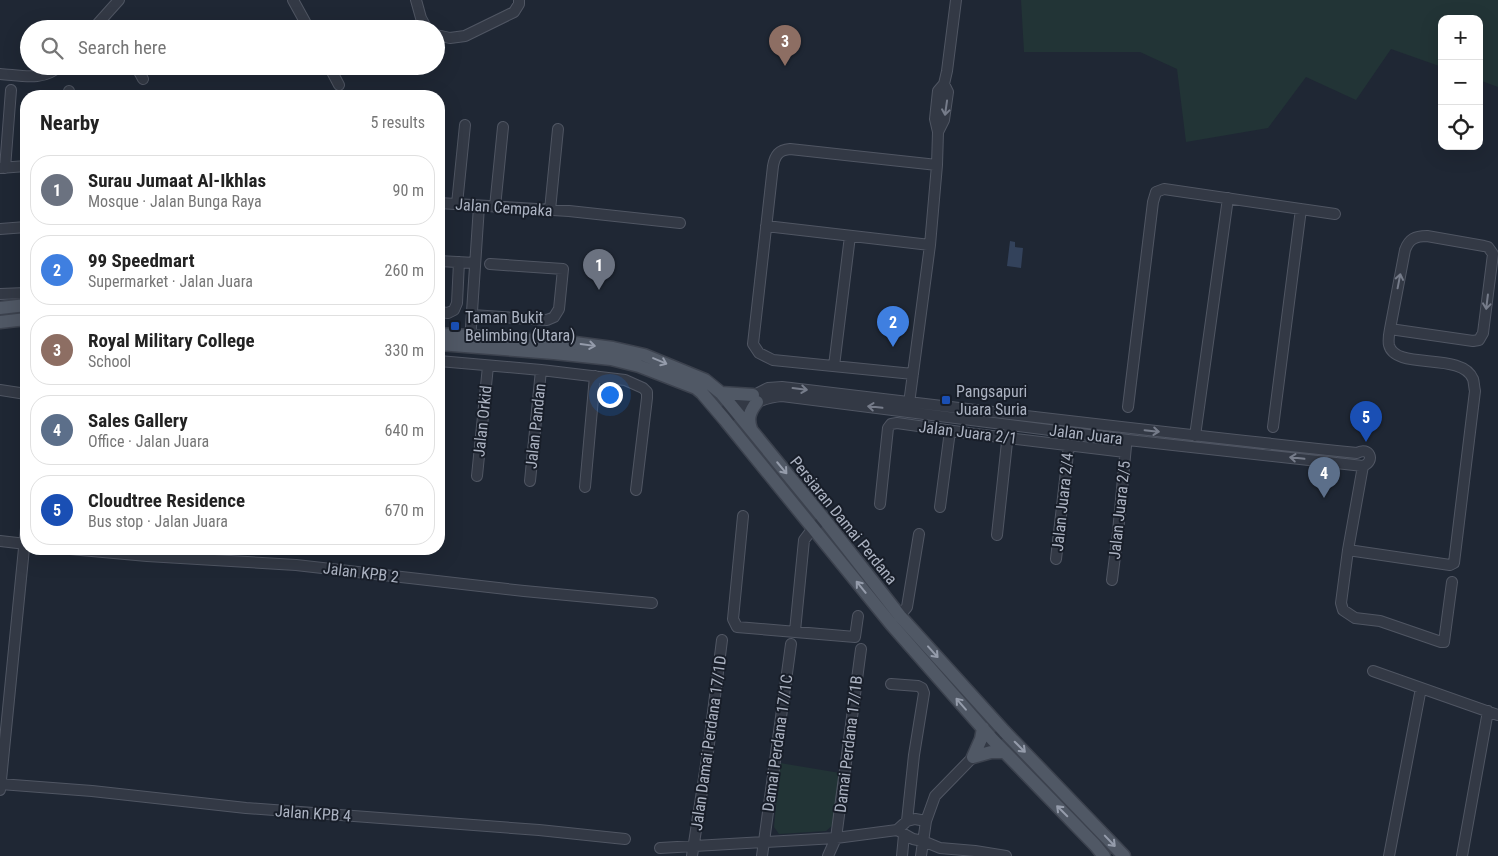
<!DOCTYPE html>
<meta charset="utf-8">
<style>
:root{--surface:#fff;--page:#f2f2f2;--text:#222;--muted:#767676;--line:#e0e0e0;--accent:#4d5d80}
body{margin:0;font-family:"Roboto Condensed",sans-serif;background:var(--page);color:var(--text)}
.controls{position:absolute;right:15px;top:15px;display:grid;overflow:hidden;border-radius:10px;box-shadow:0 5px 20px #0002}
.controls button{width:45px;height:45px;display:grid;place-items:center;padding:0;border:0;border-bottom:1px solid var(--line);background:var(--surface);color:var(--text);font:25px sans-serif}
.you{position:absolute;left:609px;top:394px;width:18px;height:18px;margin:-12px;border:4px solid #fff;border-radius:50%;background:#1a73e8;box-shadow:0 0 0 8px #1a73e833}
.badge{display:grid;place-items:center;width:32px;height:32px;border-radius:50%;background:var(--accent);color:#fff;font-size:16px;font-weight:700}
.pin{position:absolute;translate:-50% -41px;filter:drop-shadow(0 1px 2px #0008)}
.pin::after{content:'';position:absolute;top:26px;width:18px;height:15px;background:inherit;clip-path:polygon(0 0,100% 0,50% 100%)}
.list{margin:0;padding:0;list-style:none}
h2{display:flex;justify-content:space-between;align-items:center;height:65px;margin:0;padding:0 20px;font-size:21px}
h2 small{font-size:16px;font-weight:400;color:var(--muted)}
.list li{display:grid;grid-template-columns:32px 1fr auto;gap:15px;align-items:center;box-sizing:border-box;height:70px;margin:0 10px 10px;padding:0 10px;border:1px solid var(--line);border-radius:20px}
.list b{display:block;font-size:19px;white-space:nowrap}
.list p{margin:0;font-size:16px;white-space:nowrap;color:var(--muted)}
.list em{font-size:16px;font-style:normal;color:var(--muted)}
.icon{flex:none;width:28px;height:28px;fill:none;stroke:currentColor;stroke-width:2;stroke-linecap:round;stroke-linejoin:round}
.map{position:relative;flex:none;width:1498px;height:856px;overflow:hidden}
.search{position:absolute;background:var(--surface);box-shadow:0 5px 20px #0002;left:20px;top:20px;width:425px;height:55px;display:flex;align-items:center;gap:12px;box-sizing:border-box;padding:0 18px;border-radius:28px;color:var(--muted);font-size:19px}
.panel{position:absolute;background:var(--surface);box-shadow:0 5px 20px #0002;left:20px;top:90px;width:425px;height:465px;border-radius:20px}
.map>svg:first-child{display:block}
.green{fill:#223436}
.water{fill:#33425b}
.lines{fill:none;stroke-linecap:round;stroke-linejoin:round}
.minor-casing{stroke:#505663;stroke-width:12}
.major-casing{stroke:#3c424e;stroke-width:15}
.minor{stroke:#333945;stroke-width:10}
.major{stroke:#505865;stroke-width:12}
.oneway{stroke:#767c8a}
.oneway2{stroke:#959cab}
.transit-dot{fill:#1a4fb4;stroke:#181e29;stroke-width:2}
.labels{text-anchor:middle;stroke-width:4;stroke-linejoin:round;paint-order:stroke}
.street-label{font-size:16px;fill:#acb3c2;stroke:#181e29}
.poi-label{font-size:16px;fill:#acb3c2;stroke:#181e29;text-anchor:start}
</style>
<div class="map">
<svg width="1498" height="856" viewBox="0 0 1498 856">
<rect width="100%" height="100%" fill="#1f2734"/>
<path class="green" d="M 1021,0 L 1498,0 L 1498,87 L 1479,80 L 1479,19 L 1442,19 L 1442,67 L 1391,49 L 1356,100 L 1306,77 L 1268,128 L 1186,142 L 1177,69 L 1140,52 L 1024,52 Z
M 780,763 L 840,773 L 834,824 L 826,831 L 779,834 L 774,827 Z"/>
<path class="water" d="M 1010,241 L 1015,242 L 1015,247 L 1023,248 L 1021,268 L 1007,266 Z"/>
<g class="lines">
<g class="minor-casing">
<path id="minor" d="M 293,0 L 309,29
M 416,0 L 421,18 L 427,29
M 93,29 L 119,0
M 436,35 L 450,38 L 465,36 L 514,12 L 519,4 L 519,0
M 136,66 L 143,79
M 329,66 L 339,85
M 0,74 C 19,75 44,82 59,66
M 69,96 L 69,91
M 938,132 L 944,120 L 948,92 L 944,84
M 937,165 L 938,132 L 935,119 L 938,91 L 944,84 L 947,71 L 956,0
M 0,168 L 26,166
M 5,168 L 11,90
M 439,203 L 569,211 L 680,223
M 457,204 L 465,125
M 495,207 L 503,127
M 550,210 L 558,129
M 766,226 L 930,245
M 0,229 L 26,227
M 439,261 L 475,263
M 0,294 L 26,293
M 439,312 L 448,313 L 454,310 L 457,303 L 459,262
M 472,315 L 547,320 L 554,317 L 559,309 L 563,269 L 490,264
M 470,342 L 479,206
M 439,361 L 541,370 L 625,380 L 643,388 L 647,392 L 647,398 L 636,490
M 834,366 L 850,236
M 0,390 L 26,394
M 1128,407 L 1153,202 L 1156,192 L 1164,189 L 1335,214
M 725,410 L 768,388 L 782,387 C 974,410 1165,433 1357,453 C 1369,446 1376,461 1363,466 L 1348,550 L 1341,603 L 1343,610 L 1355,618 L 1380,621 L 1441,642 L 1444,642 L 1452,582
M 908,411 L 930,245 L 937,165 L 790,149 C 779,150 775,155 773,166 L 753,344 L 759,353 L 773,360 L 913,374
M 731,416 C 748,407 762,397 782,396 L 1128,440 L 1363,466
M 1273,427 L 1301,209
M 1195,436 L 1228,198
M 477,476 L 488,366
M 530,481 L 541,370
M 585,487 L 595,376
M 880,504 L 888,428 L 891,424 L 897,423 L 975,434 L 1125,452
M 940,507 L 950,431
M 743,516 L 733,619 L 737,627 L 855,637 L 858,616
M 997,535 L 1008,433
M 0,541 L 26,544
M 70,549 L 147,556 L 296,565 L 524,591 L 652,603
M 1348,550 L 1450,565 L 1454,563 L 1475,391 C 1474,387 1474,382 1473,379 C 1462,351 1395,371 1389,345 C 1388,340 1389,334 1390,329 L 1405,250 C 1409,239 1415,236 1427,236 L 1484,246 L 1488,247 L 1493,254 L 1483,333 L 1479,340 L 1473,341 L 1390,329
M 1056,559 L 1069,445
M 1112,580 L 1118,532 L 1126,446
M 896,620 L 907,607 L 919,534
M 795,631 L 804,540 L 813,528 L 824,519
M 1373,671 L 1498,715
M 891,684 L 918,686 L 922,688 L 924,693 L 914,755 L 907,821
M 0,784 L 92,791 L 246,808 L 539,830 L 625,839
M 0,790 L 26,528
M 897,830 L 913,839 L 923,841 L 940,848 L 975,851 L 1006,856
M 660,848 L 836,838 L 897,830 L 907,821 L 915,819 L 926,821
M 692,856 L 708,752 L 722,640
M 762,856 L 791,644
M 828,856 L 836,838 L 861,649
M 902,856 L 904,835
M 921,856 L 926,821 L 935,796 L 973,757 L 1004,731
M 1389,856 L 1421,688
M 1462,856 L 1488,711"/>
</g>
<g class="major-casing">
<path id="major" d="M 0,308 L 26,305
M 0,322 L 26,319
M 439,334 L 575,343 L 613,348 L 644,355 L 705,380 L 721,393 L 824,519 L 900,616 L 1004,731 L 1124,856
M 439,344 L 554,353 L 611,359 L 639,366 L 696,388 L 702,393 L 725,420 L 891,624 L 993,740 L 1095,845 L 1104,856
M 721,393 L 753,395
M 751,429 C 747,418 750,411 757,402
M 973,757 L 991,752 L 1005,752
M 973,757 L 981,739 L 983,728"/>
</g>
<use href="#minor" class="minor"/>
<use href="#major" class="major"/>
</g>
<defs><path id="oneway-shaft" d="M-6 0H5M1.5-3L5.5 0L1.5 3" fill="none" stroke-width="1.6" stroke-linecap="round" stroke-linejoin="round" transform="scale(1.25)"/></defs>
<g class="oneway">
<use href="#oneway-shaft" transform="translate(946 108) rotate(98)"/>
<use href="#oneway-shaft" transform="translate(1399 281) rotate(-79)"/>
<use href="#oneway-shaft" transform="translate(1487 302) rotate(97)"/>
<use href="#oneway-shaft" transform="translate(800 389) rotate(7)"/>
<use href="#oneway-shaft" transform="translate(875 407) rotate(-174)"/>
<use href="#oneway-shaft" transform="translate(1152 431) rotate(6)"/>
<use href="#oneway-shaft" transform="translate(1297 458) rotate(-174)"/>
</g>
<g class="oneway2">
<use href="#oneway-shaft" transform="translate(588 345) rotate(8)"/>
<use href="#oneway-shaft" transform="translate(660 361) rotate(23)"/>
<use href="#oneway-shaft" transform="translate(782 468) rotate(50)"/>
<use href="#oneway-shaft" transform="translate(861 587) rotate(-129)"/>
<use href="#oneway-shaft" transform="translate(933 652) rotate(48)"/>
<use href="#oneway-shaft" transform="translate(961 704) rotate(-131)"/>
<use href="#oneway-shaft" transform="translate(1020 747) rotate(45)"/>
<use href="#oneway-shaft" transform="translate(1062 811) rotate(-135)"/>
<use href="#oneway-shaft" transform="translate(1110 841) rotate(46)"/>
</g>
<g class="transit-dot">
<rect x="450" y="321" width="10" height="10" rx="2.5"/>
<rect x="941" y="395" width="10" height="10" rx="2.5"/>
</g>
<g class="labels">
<g class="street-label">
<text transform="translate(504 207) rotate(4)" y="6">Jalan Cempaka</text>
<text transform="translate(482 421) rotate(-84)" y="6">Jalan Orkid</text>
<text transform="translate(535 426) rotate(-84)" y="6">Jalan Pandan</text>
<text transform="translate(968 432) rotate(7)" y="6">Jalan Juara 2/1</text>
<text transform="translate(1086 434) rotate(7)" y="6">Jalan Juara</text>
<text transform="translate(1062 502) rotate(-84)" y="6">Jalan Juara 2/4</text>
<text transform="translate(1119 510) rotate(-84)" y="6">Jalan Juara 2/5</text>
<text transform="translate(844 520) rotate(51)" y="6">Persiaran Damai Perdana</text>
<text transform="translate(361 572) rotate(7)" y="6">Jalan KPB 2</text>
<text transform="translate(708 743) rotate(-82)" y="6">Jalan Damai Perdana 17/1D</text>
<text transform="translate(777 743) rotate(-82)" y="6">Damai Perdana 17/1C</text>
<text transform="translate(848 744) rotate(-83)" y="6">Damai Perdana 17/1B</text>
<text transform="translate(313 813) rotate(4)" y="6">Jalan KPB 4</text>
</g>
<g class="poi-label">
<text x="465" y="323">Taman Bukit<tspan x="465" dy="18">Belimbing (Utara)</tspan></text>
<text x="956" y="397">Pangsapuri<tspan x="956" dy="18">Juara Suria</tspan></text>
</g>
</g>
</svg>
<div class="controls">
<button>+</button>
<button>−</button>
<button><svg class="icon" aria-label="locate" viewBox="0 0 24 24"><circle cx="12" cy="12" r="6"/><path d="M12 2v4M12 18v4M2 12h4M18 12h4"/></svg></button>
</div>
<div class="you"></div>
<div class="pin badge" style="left:599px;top:290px;background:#6b7280">1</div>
<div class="pin badge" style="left:893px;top:347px;background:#3f7fe0">2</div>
<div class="pin badge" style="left:785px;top:66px;background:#8d6e63">3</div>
<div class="pin badge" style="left:1324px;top:498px;background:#5c6f8a">4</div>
<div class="pin badge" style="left:1366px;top:442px;background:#1a4fb4">5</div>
<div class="search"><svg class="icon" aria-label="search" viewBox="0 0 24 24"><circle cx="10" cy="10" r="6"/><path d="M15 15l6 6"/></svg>Search here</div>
<section class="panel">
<h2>Nearby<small>5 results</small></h2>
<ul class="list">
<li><span class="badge" style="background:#6b7280">1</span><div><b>Surau Jumaat Al-Ikhlas</b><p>Mosque · Jalan Bunga Raya</p></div><em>90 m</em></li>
<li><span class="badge" style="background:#3f7fe0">2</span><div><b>99 Speedmart</b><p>Supermarket · Jalan Juara</p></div><em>260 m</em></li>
<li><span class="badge" style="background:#8d6e63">3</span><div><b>Royal Military College</b><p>School</p></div><em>330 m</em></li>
<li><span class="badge" style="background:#5c6f8a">4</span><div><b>Sales Gallery</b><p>Office · Jalan Juara</p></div><em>640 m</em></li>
<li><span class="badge" style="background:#1a4fb4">5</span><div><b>Cloudtree Residence</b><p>Bus stop · Jalan Juara</p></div><em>670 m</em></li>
</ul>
</section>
</div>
